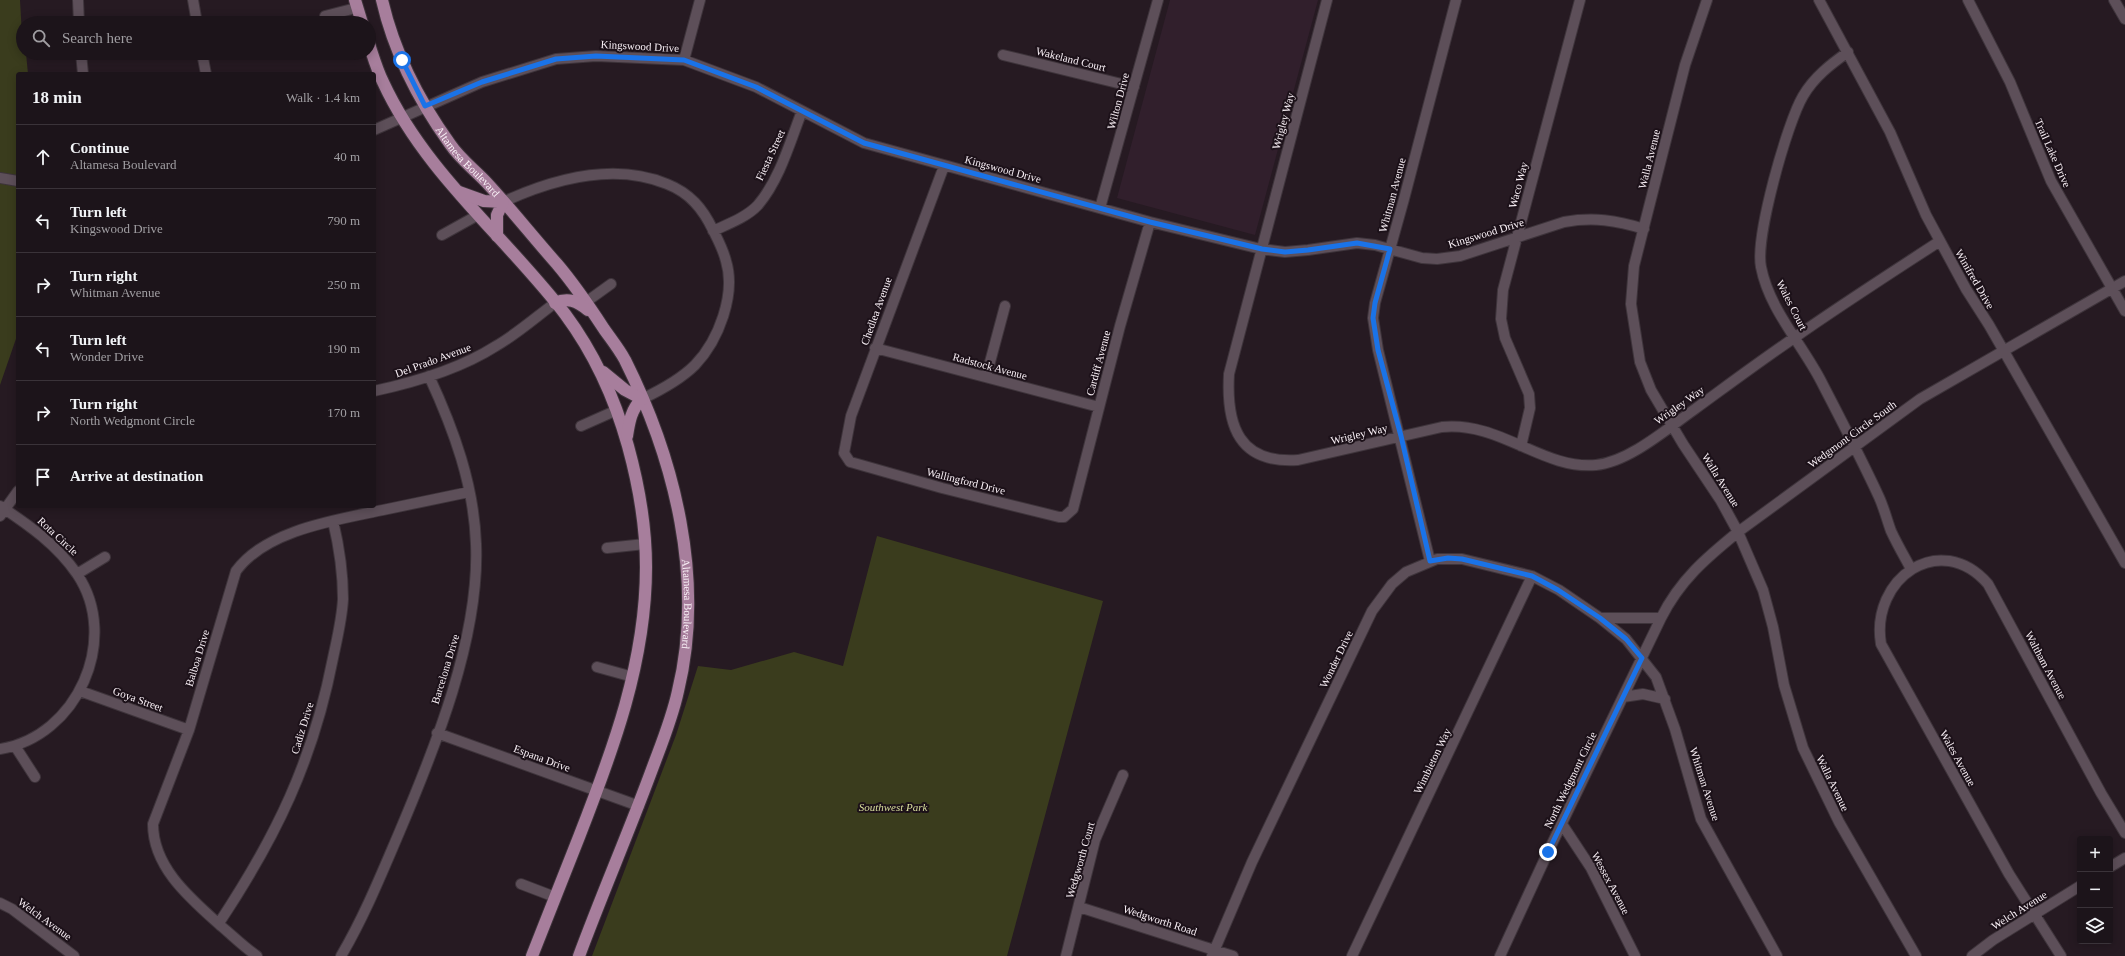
<!DOCTYPE html>
<meta charset="utf-8">
<style>
:root{--surface:#1c141a;--page:#292127;--text:#f1f3f6;--muted:#a09ea2;--line:#3a3339}
body{margin:0;font-family:Georgia,serif;background:var(--page);color:var(--text)}
.controls{position:absolute;right:12px;bottom:12px;display:grid;overflow:hidden;border-radius:4px;box-shadow:0 2px 10px #0003}
.controls button{width:36px;height:36px;display:grid;place-items:center;padding:0;border:0;border-bottom:1px solid var(--line);background:var(--surface);color:var(--text);font:20px sans-serif}
.stop{position:absolute;width:12px;height:12px;margin:-9px;border:3px solid #1a73e8;border-radius:50%;background:#fff}
.stop.end{background:#1a73e8;border-color:#fff;box-shadow:0 1px 4px #0008}
.list{margin:0;padding:0;list-style:none}
h2{display:flex;justify-content:space-between;align-items:center;height:52px;margin:0;padding:0 16px;font-size:17px}
h2 small{font-size:13px;font-weight:400;color:var(--muted)}
.list li{display:grid;grid-template-columns:26px 1fr auto;gap:12px;align-items:center;box-sizing:border-box;height:64px;padding:0 16px;border-top:1px solid var(--line)}
.list b{display:block;font-size:15px;white-space:nowrap}
.list p{margin:0;font-size:13px;white-space:nowrap;color:var(--muted)}
.list em{font-size:13px;font-style:normal;color:var(--muted)}
.icon{flex:none;width:22px;height:22px;fill:none;stroke:currentColor;stroke-width:2;stroke-linecap:round;stroke-linejoin:round}
.map{position:relative;flex:none;width:2125px;height:956px;overflow:hidden}
.search{position:absolute;background:var(--surface);box-shadow:0 2px 10px #0003;left:16px;top:16px;width:360px;height:44px;display:flex;align-items:center;gap:10px;box-sizing:border-box;padding:0 14px;border-radius:22px;color:var(--muted);font-size:15px}
.panel{position:absolute;background:var(--surface);box-shadow:0 2px 10px #0003;left:16px;top:72px;width:360px;height:436px;border-radius:4px}
.map>svg:first-child{display:block}
.built{fill:#311f2c}
.green{fill:#3a3c1d}
.lines{fill:none;stroke-linecap:round;stroke-linejoin:round}
.minor-casing{stroke:#3e343b;stroke-width:12}
.major-casing{stroke:#3e343b;stroke-width:14}
.minor{stroke:#5d4f59;stroke-width:10}
.major{stroke:#a77e9c;stroke-width:12}
.route{stroke:#1a73e8;stroke-width:5}
.labels{text-anchor:middle;stroke-width:4;stroke-linejoin:round;paint-order:stroke}
.street-label{font-size:11px;fill:#faf1f7;stroke:#1c1119}
.park-label{font-size:11px;font-style:italic;fill:#d8de9c;stroke:#1c1119}
</style>
<div class="map">
<svg width="2125" height="956" viewBox="0 0 2125 956">
<rect width="100%" height="100%" fill="#261a22"/>
<path class="built" d="M 1170,0 L 1318,0 L 1255,235 L 1117,198 Z"/>
<path class="green" d="M 0,0 L 20,0 L 23,53 L 26,53 L 28,74 L 18,74 L 18,333 L 0,385 Z
M 877,536 L 1103,601 L 1007,956 L 592,956 L 676,735 L 698,666 L 731,670 L 794,652 L 843,666 Z"/>
<g class="lines">
<g class="minor-casing">
<path id="minor" d="M 78,0 L 79,23
M 193,0 L 197,23
M 1327,0 L 1229,374 C 1226,426 1239,464 1298,460 L 1442,427 C 1500,421 1543,470 1596,465 C 1629,462 1668,428 1695,409 C 1728,385 1760,361 1794,338 C 1841,305 1891,273 1940,241
M 1707,0 L 1685,65 L 1634,266 L 1631,304 L 1640,362 L 1651,390 L 1683,444 L 1721,501 L 1738,532 L 1763,590 L 1773,627 L 1784,685 L 1803,748 L 1839,822 L 1916,956
M 1819,0 L 1890,132 L 1926,215 L 1966,289 L 1989,325 L 2125,563
M 1968,0 L 2010,82 L 2051,181 L 2125,311
M 2114,0 L 2125,19
M 325,16 L 356,8
M 1848,52 C 1831,64 1814,77 1803,96 C 1787,123 1755,237 1761,267 C 1769,309 1802,344 1821,381 C 1841,420 1861,458 1879,497 C 1884,508 1887,520 1891,531 C 1897,544 1904,556 1911,569
M 81,53 L 83,74
M 202,53 L 206,74
M 1003,55 L 1134,87
M 684,60 L 700,0
M 374,130 L 482,82 L 556,59 L 596,56 L 684,60 L 756,87 L 864,143 L 1150,222 L 1261,249 L 1285,252 L 1308,250 L 1357,243 L 1375,245 L 1422,258 L 1437,259 L 1460,256 L 1564,222 C 1593,217 1616,220 1644,229
M 944,166 L 851,416 L 844,453 L 850,462 L 854,463 L 942,488 L 1059,517 L 1064,517 L 1073,509 L 1120,326 L 1150,222
M 0,178 L 18,181
M 503,202 C 553,179 614,162 667,184 C 690,193 703,209 713,230 C 718,240 723,249 726,261 C 736,294 719,340 695,365 C 680,380 661,390 642,399
M 1100,208 L 1158,0
M 713,231 C 728,224 747,217 758,205 C 780,179 790,142 802,111
M 442,235 L 478,215
M 586,302 L 611,284
M 875,348 L 1099,407
M 986,377 L 1005,306
M 374,391 C 416,382 460,369 496,346 C 517,334 536,317 555,303
M 581,426 L 617,410
M 1521,446 L 1530,408 L 1529,394 L 1505,338 L 1501,319 L 1503,290 L 1580,0
M 0,506 C 29,525 57,545 77,574 L 105,557
M 0,516 L 18,491
M 607,548 L 645,544
M 1430,561 L 1378,350 L 1373,318 L 1375,303 L 1404,199 L 1456,0
M 1600,618 L 1661,618
M 597,667 L 633,677
M 80,691 L 189,730
M 1623,697 L 1643,694 L 1665,699
M 437,733 L 639,806
M 15,746 L 35,777
M 0,749 C 77,737 121,639 77,574
M 1562,824 L 1591,868 L 1635,956
M 2110,867 L 2125,858
M 521,884 L 555,897
M 0,903 L 12,909 L 74,956
M 1079,907 L 1233,956
M 219,923 C 276,837 313,761 333,658 C 337,639 342,619 343,599 C 343,572 339,546 333,521
M 257,956 C 244,947 233,936 221,926 C 191,899 153,868 153,824 L 189,730 L 236,571 C 266,530 336,520 383,510 C 411,504 440,498 469,492
M 341,956 C 364,917 381,875 399,833 C 435,748 480,637 476,544 C 474,485 454,430 429,376
M 1066,956 L 1095,840 L 1123,775
M 1212,956 L 1252,862 L 1372,611 L 1392,584 L 1406,572 L 1437,559 L 1462,559 L 1532,576 L 1559,590 L 1600,618 L 1626,639 L 1656,677 L 1675,729 L 1701,819 L 1777,956
M 1352,956 L 1532,576
M 1500,956 L 1548,852 L 1661,618 C 1680,580 1706,558 1738,532 L 1920,399 L 2125,281
M 1972,956 L 1993,940 L 2080,886
M 2061,956 L 2009,874 L 1881,644 C 1870,579 1940,529 1988,584 L 2101,793 L 2125,833"/>
</g>
<g class="major-casing">
<g id="major">
<path d="M 355,0 L 362,23"/>
<path id="s1" d="M 382,0 C 394,52 419,101 450,144 C 460,159 475,170 487,183 C 511,209 533,237 557,264 C 574,284 589,306 604,329 C 611,339 619,349 625,360 C 675,460 705,580 678,691 C 672,719 661,745 651,772 C 628,834 602,894 579,956"/>
<path d="M 369,44 C 373,56 377,70 383,82 C 425,173 505,236 565,314 C 594,353 615,399 628,446 C 639,486 646,526 646,567 C 646,662 613,750 579,837 C 563,877 548,916 532,956"/>
<path d="M 459,192 L 484,201 L 503,202 L 497,215 L 497,236"/>
<path d="M 555,303 C 568,297 577,301 588,310"/>
<path d="M 603,372 L 625,390 L 642,399 C 631,409 629,423 627,436"/>
</g>
</g>
<use href="#minor" class="minor"/>
<use href="#major" class="major"/>
</g>
<g class="lines">
<path class="route" d="M 402,60 L 425,106 L 482,82 L 556,59 L 596,56 L 684,60 L 756,87 L 864,143 L 1150,222 L 1262,249 L 1285,252 L 1308,250 L 1357,243 L 1390,249 L 1375,303 L 1373,318 L 1378,350 L 1401,436 L 1430,561 L 1448,558 L 1462,559 L 1532,576 L 1558,590 L 1600,618 L 1626,639 L 1642,658 L 1548,852"/>
</g>
<g class="labels">
<g class="street-label">
<text transform="translate(640 46) rotate(3)" y="4">Kingswood Drive</text>
<text transform="translate(1071 59) rotate(14)" y="4">Wakeland Court</text>
<text transform="translate(1118 101) rotate(-75)" y="4">Wilton Drive</text>
<text transform="translate(1283 121) rotate(-75)" y="4">Wrigley Way</text>
<text transform="translate(2053 153) rotate(66)" y="4">Trail Lake Drive</text>
<text transform="translate(770 155) rotate(-65)" y="4">Fiesta Street</text>
<text transform="translate(1649 159) rotate(-76)" y="4">Walla Avenue</text>
<text dy="4" stroke="none"><textPath href="#s1" startOffset="185">Altamesa Boulevard</textPath></text>
<text transform="translate(1003 169) rotate(15)" y="4">Kingswood Drive</text>
<text transform="translate(1518 185) rotate(-75)" y="4">Waco Way</text>
<text transform="translate(1392 195) rotate(-75)" y="4">Whitman Avenue</text>
<text transform="translate(1486 233) rotate(-17)" y="4">Kingswood Drive</text>
<text transform="translate(1975 279) rotate(60)" y="4">Winifred Drive</text>
<text transform="translate(1792 305) rotate(63)" y="4">Wales Court</text>
<text transform="translate(876 311) rotate(-70)" y="4">Chedlea Avenue</text>
<text transform="translate(433 360) rotate(-20)" y="4">Del Prado Avenue</text>
<text transform="translate(1098 363) rotate(-75)" y="4">Cardiff Avenue</text>
<text transform="translate(990 366) rotate(15)" y="4">Radstock Avenue</text>
<text transform="translate(1679 405) rotate(-35)" y="4">Wrigley Way</text>
<text transform="translate(1359 434) rotate(-13)" y="4">Wrigley Way</text>
<text transform="translate(1852 434) rotate(-36)" y="4">Wedgmont Circle South</text>
<text transform="translate(1721 480) rotate(58)" y="4">Walla Avenue</text>
<text transform="translate(966 481) rotate(14)" y="4">Wallingford Drive</text>
<text transform="translate(58 536) rotate(43)" y="4">Rota Circle</text>
<text dy="4" stroke="none"><textPath href="#s1" startOffset="693">Altamesa Boulevard</textPath></text>
<text transform="translate(197 658) rotate(-73)" y="4">Balboa Drive</text>
<text transform="translate(1336 659) rotate(-64)" y="4">Wonder Drive</text>
<text transform="translate(2046 665) rotate(62)" y="4">Waltham Avenue</text>
<text transform="translate(445 669) rotate(-73)" y="4">Barcelona Drive</text>
<text transform="translate(138 699) rotate(20)" y="4">Goya Street</text>
<text transform="translate(302 728) rotate(-73)" y="4">Cadiz Drive</text>
<text transform="translate(542 758) rotate(20)" y="4">Espana Drive</text>
<text transform="translate(1958 758) rotate(61)" y="4">Wales Avenue</text>
<text transform="translate(1432 761) rotate(-64)" y="4">Wimbleton Way</text>
<text transform="translate(1570 780) rotate(-64)" y="4">North Wedgmont Circle</text>
<text transform="translate(1833 783) rotate(64)" y="4">Walla Avenue</text>
<text transform="translate(1705 784) rotate(72)" y="4">Whitman Avenue</text>
<text transform="translate(1080 860) rotate(-74)" y="4">Wedgworth Court</text>
<text transform="translate(1611 883) rotate(62)" y="4">Wessex Avenue</text>
<text transform="translate(2019 910) rotate(-32)" y="4">Welch Avenue</text>
<text transform="translate(45 919) rotate(36)" y="4">Welch Avenue</text>
<text transform="translate(1160 920) rotate(18)" y="4">Wedgworth Road</text>
</g>
<g class="park-label">
<text x="893" y="811">Southwest Park</text>
</g>
</g>
</svg>
<div class="controls">
<button>+</button>
<button>−</button>
<button><svg class="icon" aria-label="layers" viewBox="0 0 24 24"><path d="M12 4l9 5-9 5-9-5zM3 14l9 5 9-5"/></svg></button>
</div>
<div class="stop" style="left:402px;top:60px"></div>
<div class="stop end" style="left:1548px;top:852px"></div>
<div class="search"><svg class="icon" aria-label="search" viewBox="0 0 24 24"><circle cx="10" cy="10" r="6"/><path d="M15 15l6 6"/></svg>Search here</div>
<section class="panel">
<h2>18 min<small>Walk · 1.4 km</small></h2>
<ul class="list">
<li><svg class="icon" aria-label="ahead" viewBox="0 0 24 24"><path d="M12 20V5M6 11l6-6 6 6"/></svg><div><b>Continue</b><p>Altamesa Boulevard</p></div><em>40 m</em></li>
<li><svg class="icon" aria-label="left" viewBox="0 0 24 24"><path d="M17 20v-9H6M10 6l-5 5 5 5"/></svg><div><b>Turn left</b><p>Kingswood Drive</p></div><em>790 m</em></li>
<li><svg class="icon" aria-label="right" viewBox="0 0 24 24"><path d="M7 20v-9h11M14 6l5 5-5 5"/></svg><div><b>Turn right</b><p>Whitman Avenue</p></div><em>250 m</em></li>
<li><svg class="icon" aria-label="left" viewBox="0 0 24 24"><path d="M17 20v-9H6M10 6l-5 5 5 5"/></svg><div><b>Turn left</b><p>Wonder Drive</p></div><em>190 m</em></li>
<li><svg class="icon" aria-label="right" viewBox="0 0 24 24"><path d="M7 20v-9h11M14 6l5 5-5 5"/></svg><div><b>Turn right</b><p>North Wedgmont Circle</p></div><em>170 m</em></li>
<li><svg class="icon" aria-label="arrive" viewBox="0 0 24 24"><path d="M6 21V4h12l-3 4 3 4H6"/></svg><div><b>Arrive at destination</b></div></li>
</ul>
</section>
</div>
